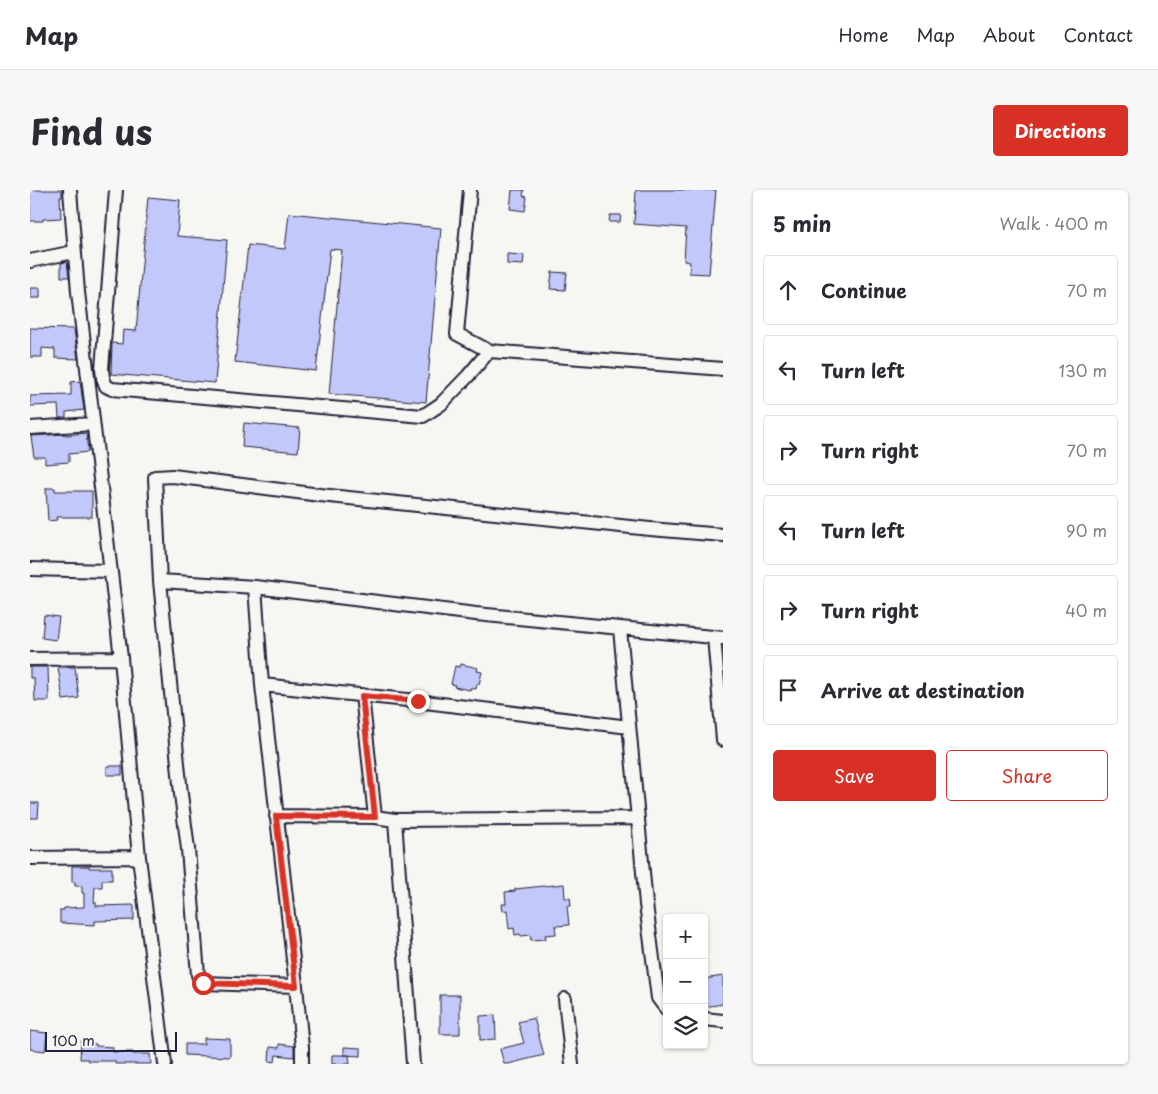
<!DOCTYPE html>
<meta charset="utf-8">
<style>
:root{--surface:#fff;--page:#f7f7f7;--text:#2b2b33;--muted:#7c7c81;--line:#e1e1e2;--accent:#d93025}
body{margin:0;font-family:"Playpen Sans",sans-serif;background:var(--page);color:var(--text)}
.controls{position:absolute;right:15px;bottom:15px;display:grid;overflow:hidden;border-radius:5px;box-shadow:0 1px 4px #0004}
.controls button{width:45px;height:45px;display:grid;place-items:center;padding:0;border:0;border-bottom:1px solid var(--line);background:var(--surface);color:var(--text);font:25px sans-serif}
.scale{position:absolute;left:15px;bottom:12px;width:132px;box-sizing:border-box;padding-left:5px;border:2px solid #22223b;border-top:0;font-size:14px;line-height:18px;white-space:nowrap;color:#22223b;-webkit-text-stroke:4px #f6f6f2;paint-order:stroke}
.stop{position:absolute;width:15px;height:15px;margin:-11px;border:4px solid #d93025;border-radius:50%;background:#fff}
.stop.end{background:#d93025;border-color:#fff;box-shadow:0 1px 5px #0008}
.list{margin:0;padding:0;list-style:none}
h2{display:flex;justify-content:space-between;align-items:center;height:65px;margin:0;padding:0 20px;font-size:21px}
h2 small{font-size:16px;font-weight:400;color:var(--muted)}
.list li{display:grid;grid-template-columns:32px 1fr auto;gap:15px;align-items:center;box-sizing:border-box;height:70px;margin:0 10px 10px;padding:0 10px;border:1px solid var(--line);border-radius:5px}
.list b{display:block;font-size:19px;white-space:nowrap}
.list em{font-size:16px;font-style:normal;color:var(--muted)}
.actions{display:flex;gap:10px;padding:15px 20px}
.actions a{flex:1;padding:11px 0;border:1px solid var(--accent);border-radius:5px;text-align:center;font-size:18px;color:var(--accent)}
.actions .main{background:var(--accent);color:#fff}
.icon{flex:none;width:28px;height:28px;fill:none;stroke:currentColor;stroke-width:2;stroke-linecap:round;stroke-linejoin:round}
.map{position:relative;flex:none;width:693px;height:874px;overflow:hidden;border-radius:5px}
header{display:flex;align-items:center;gap:30px;box-sizing:border-box;height:70px;padding:0 25px;background:var(--surface);border-bottom:1px solid var(--line)}
header strong{font-size:24px}
nav{display:flex;gap:28px;margin-inline-start:auto;font-size:18px}
.intro{display:flex;align-items:center;justify-content:space-between;box-sizing:border-box;height:120px;padding:0 30px}
h1{margin:0;font-size:35px}
.button{padding:12px 22px;border-radius:5px;background:var(--accent);color:#fff;font-size:18px;font-weight:700}
main{display:flex;gap:30px;padding:0 30px}
aside{flex:1;background:var(--surface);border-radius:5px;box-shadow:0 1px 4px #0004}
.map>svg:first-child{display:block}
.building{fill:#c3c8fa;stroke:#22223b}
.lines{fill:none;stroke-linecap:round;stroke-linejoin:round}
.minor-casing{stroke:#22223b;stroke-width:16}
.minor{stroke:#f6f6f2;stroke-width:12}
.route{stroke:#d93025;stroke-width:6}
</style>
<header>
<strong>Map</strong>
<nav><a>Home</a><a>Map</a><a>About</a><a>Contact</a></nav>
</header>
<div class="intro"><h1>Find us</h1><a class="button">Directions</a></div>
<main>
<div class="map">
<svg width="693" height="874" viewBox="0 0 693 874">
<rect width="100%" height="100%" fill="#f6f6f2"/>
<filter id="ink" filterUnits="userSpaceOnUse"><feTurbulence type="fractalNoise" baseFrequency=".02" numOctaves="2"/><feDisplacementMap in="SourceGraphic" scale="10" xChannelSelector="R" yChannelSelector="G"/><feConvolveMatrix kernelMatrix="1 2 1 2 8 2 1 2 1" color-interpolation-filters="sRGB"/></filter>
<g filter="url(#ink)">
<path class="building" d="M 0,0 L 32,0 L 32,7 L 30,7 L 31,28 L 13,29 L 13,31 L 0,31 Z
M 482,0 L 494,0 L 493,6 L 497,7 L 495,21 L 480,19 Z
M 606,0 L 686,0 L 679,84 L 659,83 L 660,72 L 654,71 L 656,38 L 604,34 Z
M 118,7 L 150,10 L 147,46 L 197,50 L 185,193 L 81,184 L 82,153 L 92,154 L 93,140 L 106,141 Z
M 259,23 L 411,38 L 396,212 L 299,204 L 312,60 L 300,59 L 286,181 L 205,172 L 218,55 L 255,59 Z
M 580,25 L 591,25 L 590,32 L 579,32 Z
M 477,64 L 494,65 L 493,75 L 477,74 Z
M 37,72 L 39,87 L 31,87 L 31,73 Z
M 522,82 L 537,83 L 535,100 L 520,99 Z
M 0,98 L 10,98 L 10,108 L 0,108 Z
M 0,138 L 44,139 L 48,169 L 25,168 L 25,159 L 12,158 L 12,167 L 0,167 Z
M 50,191 L 54,220 L 36,222 L 36,228 L 29,228 L 28,215 L 0,216 L 0,206 L 41,205 L 41,192 Z
M 214,233 L 270,238 L 268,262 L 212,257 Z
M 56,243 L 58,262 L 39,264 L 39,272 L 15,274 L 15,267 L 4,267 L 1,246 L 36,244 L 36,245 Z
M 16,298 L 25,298 L 25,301 L 62,301 L 62,327 L 26,327 L 27,330 L 18,331 Z
M 14,425 L 29,427 L 26,450 L 12,448 Z
M 431,474 L 448,478 L 447,481 L 452,482 L 449,494 L 447,494 L 446,499 L 440,498 L 440,500 L 424,497 L 425,495 L 421,494 L 425,476 L 430,477 Z
M 0,477 L 18,477 L 19,511 L 5,511 L 4,488 L 0,488 Z
M 28,477 L 45,477 L 49,508 L 33,510 Z
M 77,576 L 92,576 L 92,585 L 77,585 Z
M 0,613 L 9,613 L 8,628 L 0,628 Z
M 42,676 L 59,676 L 59,678 L 82,678 L 82,690 L 72,690 L 72,697 L 65,697 L 64,712 L 66,712 L 66,716 L 104,715 L 104,730 L 65,731 L 65,735 L 30,733 L 30,720 L 34,720 L 34,718 L 54,717 L 54,703 L 52,703 L 52,696 L 45,696 L 45,692 L 42,692 Z
M 534,694 L 535,708 L 540,708 L 541,716 L 537,716 L 539,735 L 525,736 L 526,744 L 515,745 L 516,749 L 501,750 L 500,745 L 491,746 L 490,744 L 485,745 L 484,738 L 479,739 L 477,720 L 473,721 L 472,714 L 476,714 L 475,702 L 485,701 L 485,699 Z
M 693,786 L 693,814 L 674,817 L 674,789 Z
M 410,805 L 430,805 L 430,844 L 410,844 Z
M 465,825 L 466,849 L 450,850 L 450,826 Z
M 504,828 L 514,865 L 478,874 L 474,874 L 470,859 L 494,853 L 488,832 Z
M 0,841 L 17,843 L 15,861 L 0,859 Z
M 174,848 L 200,849 L 200,867 L 155,865 L 155,854 L 174,854 Z
M 51,851 L 62,852 L 62,854 L 66,854 L 66,856 L 83,857 L 83,862 L 103,862 L 103,864 L 120,864 L 121,874 L 85,874 L 85,871 L 58,871 L 58,869 L 50,869 Z
M 249,854 L 264,856 L 264,867 L 246,865 L 245,872 L 239,871 L 240,857 L 249,858 Z
M 314,857 L 331,858 L 331,866 L 314,865 Z
M 302,865 L 319,865 L 320,874 L 302,874 Z"/>
<g class="lines">
<g class="minor-casing">
<path id="minor" d="M 40,0 L 48,102 L 91,468 L 109,667 L 135,874
M 86,0 L 72,179 L 73,188 L 76,196 L 82,199 L 393,226 L 411,214 L 438,186 L 459,161 L 427,144 L 440,0
M 0,71 L 44,62
M 459,161 L 693,179
M 0,238 L 63,234
M 693,345 L 620,339 L 290,305 L 143,286 L 125,287 L 130,391 L 151,604 L 158,659 L 168,785 L 173,793 L 266,796 L 232,495 L 225,397 L 446,424 L 693,448
M 0,379 L 80,381
M 130,391 L 225,397
M 590,439 L 616,714 L 628,808 L 637,820
M 684,447 L 693,550
M 0,469 L 91,468
M 232,495 L 387,511 L 599,537
M 332,505 L 345,627 L 365,630 L 608,628
M 246,626 L 345,627
M 365,630 L 383,874
M 0,668 L 109,667
M 266,796 L 272,857 L 272,874
M 535,809 L 542,874
M 674,829 L 693,831"/>
</g>
<use href="#minor" class="minor"/>
</g>
</g>
<g class="lines" filter="url(#ink)">
<path class="route" d="M 173,793 L 266,796 L 246,626 L 345,627 L 332,506 L 388,511"/>
</g>
</svg>
<div class="controls">
<button>+</button>
<button>−</button>
<button><svg class="icon" aria-label="layers" viewBox="0 0 24 24"><path d="M12 4l9 5-9 5-9-5zM3 14l9 5 9-5"/></svg></button>
</div>
<div class="scale">100 m</div>
<div class="stop" style="left:173px;top:793px"></div>
<div class="stop end" style="left:388px;top:511px"></div>
</div>
<aside>
<h2>5 min<small>Walk · 400 m</small></h2>
<ul class="list">
<li><svg class="icon" aria-label="ahead" viewBox="0 0 24 24"><path d="M12 20V5M6 11l6-6 6 6"/></svg><div><b>Continue</b></div><em>70 m</em></li>
<li><svg class="icon" aria-label="left" viewBox="0 0 24 24"><path d="M17 20v-9H6M10 6l-5 5 5 5"/></svg><div><b>Turn left</b></div><em>130 m</em></li>
<li><svg class="icon" aria-label="right" viewBox="0 0 24 24"><path d="M7 20v-9h11M14 6l5 5-5 5"/></svg><div><b>Turn right</b></div><em>70 m</em></li>
<li><svg class="icon" aria-label="left" viewBox="0 0 24 24"><path d="M17 20v-9H6M10 6l-5 5 5 5"/></svg><div><b>Turn left</b></div><em>90 m</em></li>
<li><svg class="icon" aria-label="right" viewBox="0 0 24 24"><path d="M7 20v-9h11M14 6l5 5-5 5"/></svg><div><b>Turn right</b></div><em>40 m</em></li>
<li><svg class="icon" aria-label="arrive" viewBox="0 0 24 24"><path d="M6 21V4h12l-3 4 3 4H6"/></svg><div><b>Arrive at destination</b></div></li>
</ul>
<div class="actions"><a class="main">Save</a><a>Share</a></div>
</aside>
</main>
